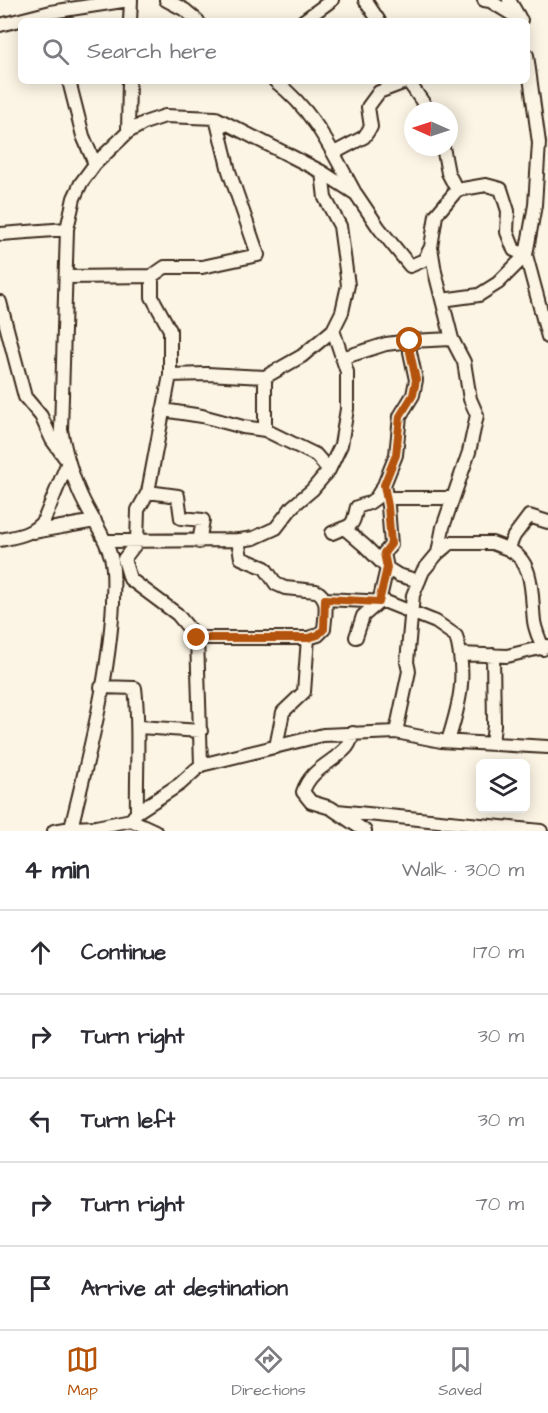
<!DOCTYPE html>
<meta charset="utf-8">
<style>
:root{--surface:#fff;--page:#f2f2f3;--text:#2b2b33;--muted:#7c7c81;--line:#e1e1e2;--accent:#b45309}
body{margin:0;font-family:"Architects Daughter",sans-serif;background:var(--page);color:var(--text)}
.controls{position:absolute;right:18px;bottom:18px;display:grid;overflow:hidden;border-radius:9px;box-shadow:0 3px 15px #0003}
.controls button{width:54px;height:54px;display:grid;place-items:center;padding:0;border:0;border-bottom:2px solid var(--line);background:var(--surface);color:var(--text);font:30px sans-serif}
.compass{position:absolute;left:404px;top:102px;width:54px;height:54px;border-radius:50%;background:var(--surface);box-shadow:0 3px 15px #0003;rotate:273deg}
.stop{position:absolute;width:18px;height:18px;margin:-14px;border:4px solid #b45309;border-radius:50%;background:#fff}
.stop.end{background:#b45309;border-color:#fff;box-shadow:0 2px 6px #0008}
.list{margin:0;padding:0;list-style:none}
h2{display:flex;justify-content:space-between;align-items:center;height:78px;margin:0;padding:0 24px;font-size:26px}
h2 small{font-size:20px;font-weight:400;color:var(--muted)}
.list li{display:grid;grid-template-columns:39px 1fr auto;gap:18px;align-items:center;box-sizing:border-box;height:84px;padding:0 24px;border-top:2px solid var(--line)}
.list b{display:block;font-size:22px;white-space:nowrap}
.list em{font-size:20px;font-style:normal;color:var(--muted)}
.icon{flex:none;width:33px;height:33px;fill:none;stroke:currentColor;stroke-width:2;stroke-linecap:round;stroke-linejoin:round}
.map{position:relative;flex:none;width:548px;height:831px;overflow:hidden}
.search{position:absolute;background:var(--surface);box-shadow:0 3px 15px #0003;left:18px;right:18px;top:18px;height:66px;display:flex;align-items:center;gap:15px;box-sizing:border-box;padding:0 21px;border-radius:9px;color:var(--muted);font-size:22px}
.sheet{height:498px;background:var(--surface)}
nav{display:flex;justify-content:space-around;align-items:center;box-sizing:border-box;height:84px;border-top:2px solid var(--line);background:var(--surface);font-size:16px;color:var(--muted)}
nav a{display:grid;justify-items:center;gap:3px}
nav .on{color:var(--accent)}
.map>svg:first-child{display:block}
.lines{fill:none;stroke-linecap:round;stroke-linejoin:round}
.minor-casing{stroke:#3b2a1e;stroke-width:16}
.minor{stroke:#fcf5e5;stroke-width:12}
.route{stroke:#b45309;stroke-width:8}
</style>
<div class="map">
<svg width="548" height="831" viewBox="0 0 548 831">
<rect width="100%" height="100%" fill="#fcf5e5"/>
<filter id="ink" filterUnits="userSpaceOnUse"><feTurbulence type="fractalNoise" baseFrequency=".0167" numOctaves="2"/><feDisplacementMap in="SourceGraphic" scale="12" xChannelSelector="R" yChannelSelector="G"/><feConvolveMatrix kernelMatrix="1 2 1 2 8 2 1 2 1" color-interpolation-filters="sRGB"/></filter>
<g filter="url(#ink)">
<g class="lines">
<g class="minor-casing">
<path id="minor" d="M 166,0 L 185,10 L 198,21
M 365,0 L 379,21
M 484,0 L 490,1 L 521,20
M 509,0 L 519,17
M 130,21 L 131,0
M 303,21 L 332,0
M 0,25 L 51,12 L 129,0
M 527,55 L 539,143 L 535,205 L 526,255 L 548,337
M 69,81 L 83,136 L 95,164
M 275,81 C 314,111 331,149 354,191
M 408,81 L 429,111
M 128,132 L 129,81
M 443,147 L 448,173 L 457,190
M 334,153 L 364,137 L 371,127 L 368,107 L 379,92 L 408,81
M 1,234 L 67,229
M 67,277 L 152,276 L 165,267 L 202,267 L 258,255 L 229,171 L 216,118
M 0,302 L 25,397 L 41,416 L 52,440 L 68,462 L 44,520 C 32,535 18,536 0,540
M 342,358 L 386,344 L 410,341
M 170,375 L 207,374 L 265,377 L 302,356 L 333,330 L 342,312 L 348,285 L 340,226 L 325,198 L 322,172
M 163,410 L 202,416 L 243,427 L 265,430 L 316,455 L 329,470
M 265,430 L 265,377
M 148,492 L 178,496 L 181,518 L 203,520 L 199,542
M 387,498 L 452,498
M 344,528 C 355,525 354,517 357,507 L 369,503 L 376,498 L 384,485 L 396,455 L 400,416 L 413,395 L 416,380 L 410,352 L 410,341 L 452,339
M 33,532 L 95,521
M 332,533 L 344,528 L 365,546 L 387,568 L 398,575 L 419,581
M 238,540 L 241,558 L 265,568 L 276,584 L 285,588 L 316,591 C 330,597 325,616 324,629 L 318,635 L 308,638
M 106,541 L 240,540 L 254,538 L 276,528 L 293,506 L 312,490 L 329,470 L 341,445 L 347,409 L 347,372 L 333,330
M 508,549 C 535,562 531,595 534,621 C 535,630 540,640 543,649
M 438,553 L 450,543 L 492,543 L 508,549 L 514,536 L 529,516 L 548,522
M 325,599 L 386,602 L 436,622 L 456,636 C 467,675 460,703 448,741
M 356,637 L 363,616 L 379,602 L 387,568 L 384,553 L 391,545 L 388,506 L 384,485
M 197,638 L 308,638 L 304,692 L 283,712 L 276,747
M 461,654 L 507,656 L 548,646
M 101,687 L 135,688 C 140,729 136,770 137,812
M 139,727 L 201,731
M 396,732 L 409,671 L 407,662 L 413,595 L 423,571 L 438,553 L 443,527 L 469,452 L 477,415 L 470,399 L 464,362 L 452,339 L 435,272 L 431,247
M 353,733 C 352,737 350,743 347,747 C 332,764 311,768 303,792 L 311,802 L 331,808 L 365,831
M 492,744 L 494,725 L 493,655
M 201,765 L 323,735 L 396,732 L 441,741 L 548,747
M 337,811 L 541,831
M 131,820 L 155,831
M 71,828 C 89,754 109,678 113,603 C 113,588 115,571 111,557 C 106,538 94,522 85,504 C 73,481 66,455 61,430 L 67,229 L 74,198 L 81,183 L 95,164 L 128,132 L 144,123 L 165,116 L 216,118 L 322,172 L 356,194 L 379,228 L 410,266 L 424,260 L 431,247 L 436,215 L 457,190 L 486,185 L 501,189 L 508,211 L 507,232 L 514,250 L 526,255 L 498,283 L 479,295 L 442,300
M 54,831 L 71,828 L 96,827 L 131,820 L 137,812 L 180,784 L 201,765 L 197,638 L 177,614 L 130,579 L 124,559 L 137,542 L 138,510 L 148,492 L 170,375 L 170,330 L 152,297 L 152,276"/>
</g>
<use href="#minor" class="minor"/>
</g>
</g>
<g class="lines" filter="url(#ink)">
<path class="route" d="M 197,638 L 308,638 L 318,635 L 324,629 L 325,599 L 379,602 L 387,568 L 384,553 L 391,544 L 388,506 L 384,485 L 396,455 L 400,416 L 413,395 L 416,380 L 410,352 L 410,341"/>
</g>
</svg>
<div class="controls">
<button><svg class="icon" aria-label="layers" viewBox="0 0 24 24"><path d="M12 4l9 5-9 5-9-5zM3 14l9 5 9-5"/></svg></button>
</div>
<svg class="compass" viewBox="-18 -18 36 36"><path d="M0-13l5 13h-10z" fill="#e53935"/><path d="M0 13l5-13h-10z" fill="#7c7c81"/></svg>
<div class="stop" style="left:410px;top:341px"></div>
<div class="stop end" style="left:197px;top:638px"></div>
<div class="search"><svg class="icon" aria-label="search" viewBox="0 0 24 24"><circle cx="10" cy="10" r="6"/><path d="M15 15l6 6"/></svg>Search here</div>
</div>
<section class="sheet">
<h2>4 min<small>Walk · 300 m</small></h2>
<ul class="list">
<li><svg class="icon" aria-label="ahead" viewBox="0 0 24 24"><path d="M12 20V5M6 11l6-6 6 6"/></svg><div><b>Continue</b></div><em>170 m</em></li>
<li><svg class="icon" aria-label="right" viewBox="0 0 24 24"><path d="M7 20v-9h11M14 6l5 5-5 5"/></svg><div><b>Turn right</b></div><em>30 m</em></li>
<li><svg class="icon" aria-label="left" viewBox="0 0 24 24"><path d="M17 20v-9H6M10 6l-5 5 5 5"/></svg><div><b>Turn left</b></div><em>30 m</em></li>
<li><svg class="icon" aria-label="right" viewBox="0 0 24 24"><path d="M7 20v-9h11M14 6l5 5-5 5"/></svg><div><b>Turn right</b></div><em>70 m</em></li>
<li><svg class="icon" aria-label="arrive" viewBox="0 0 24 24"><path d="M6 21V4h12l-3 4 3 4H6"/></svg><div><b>Arrive at destination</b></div></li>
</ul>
</section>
<nav>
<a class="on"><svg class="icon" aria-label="map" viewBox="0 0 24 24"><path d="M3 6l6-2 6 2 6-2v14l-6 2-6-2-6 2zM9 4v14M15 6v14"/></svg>Map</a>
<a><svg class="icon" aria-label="directions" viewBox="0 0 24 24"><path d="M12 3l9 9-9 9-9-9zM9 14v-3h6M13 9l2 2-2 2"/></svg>Directions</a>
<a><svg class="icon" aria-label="saved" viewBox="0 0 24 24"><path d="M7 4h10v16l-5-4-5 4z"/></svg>Saved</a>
</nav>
